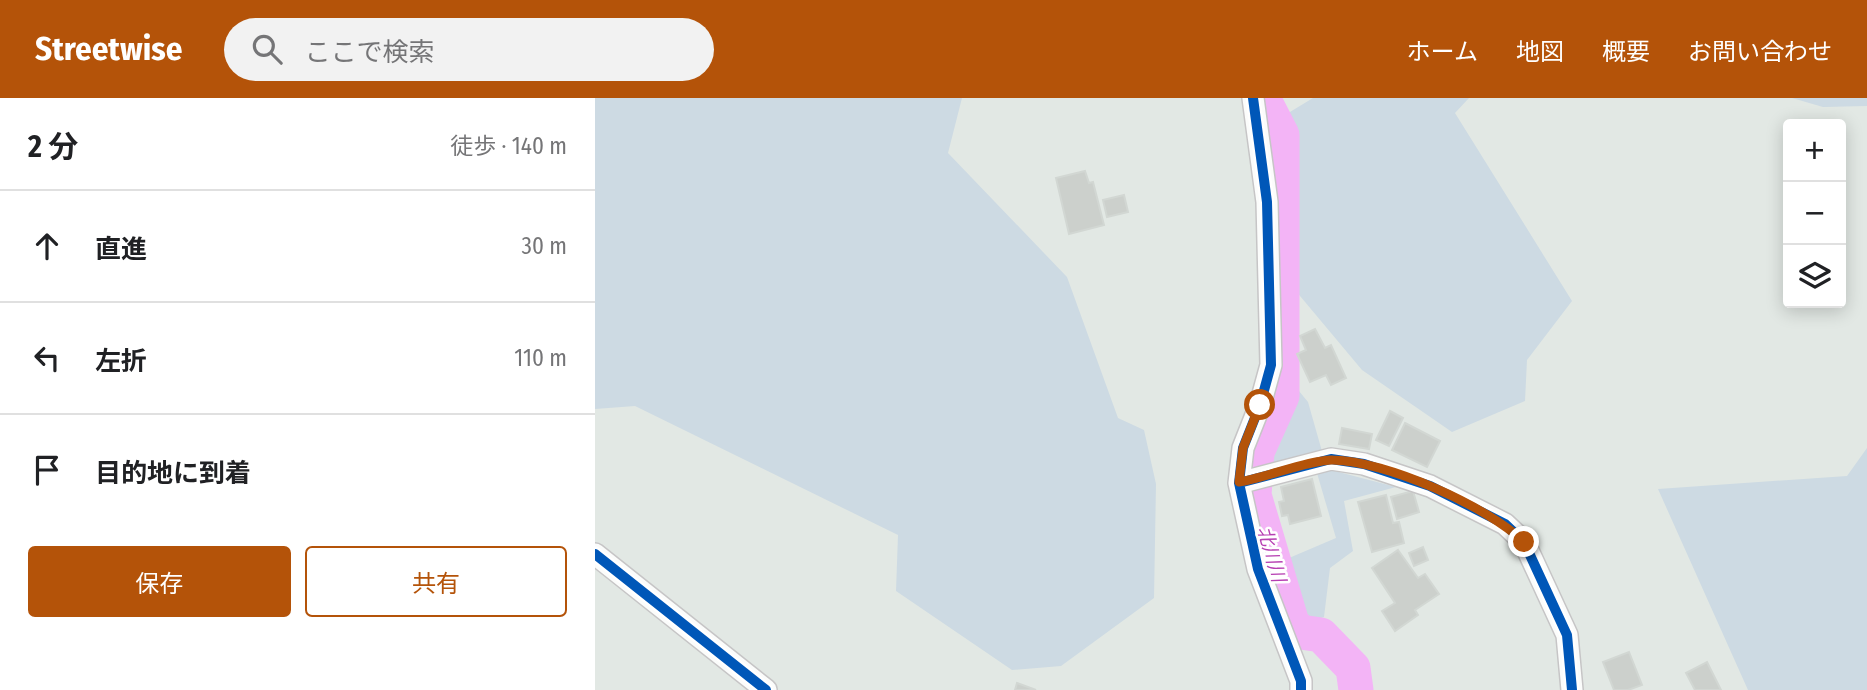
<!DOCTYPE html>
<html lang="ja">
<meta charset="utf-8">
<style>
:root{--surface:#fff;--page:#f2f2f2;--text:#202124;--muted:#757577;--line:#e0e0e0;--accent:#b45309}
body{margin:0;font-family:"Fira Sans Condensed","Noto Sans JP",sans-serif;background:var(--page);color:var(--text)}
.controls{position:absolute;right:21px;top:21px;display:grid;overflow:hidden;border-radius:7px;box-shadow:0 4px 18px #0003}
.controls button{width:63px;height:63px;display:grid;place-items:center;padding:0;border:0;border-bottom:2px solid var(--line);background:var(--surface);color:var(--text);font:35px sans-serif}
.stop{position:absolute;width:21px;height:21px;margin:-16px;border:5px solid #b45309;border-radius:50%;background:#fff}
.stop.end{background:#b45309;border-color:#fff;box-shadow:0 2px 7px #0008}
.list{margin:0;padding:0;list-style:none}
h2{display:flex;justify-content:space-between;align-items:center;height:91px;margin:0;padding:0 28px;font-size:30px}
h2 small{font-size:23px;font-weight:400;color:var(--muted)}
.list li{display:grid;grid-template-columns:46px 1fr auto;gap:21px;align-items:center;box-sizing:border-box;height:112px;padding:0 28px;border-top:2px solid var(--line)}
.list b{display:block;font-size:26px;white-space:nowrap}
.list em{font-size:23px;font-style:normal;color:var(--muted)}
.actions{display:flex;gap:14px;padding:21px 28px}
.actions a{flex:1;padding:16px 0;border:2px solid var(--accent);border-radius:7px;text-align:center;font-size:24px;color:var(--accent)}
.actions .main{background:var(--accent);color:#fff}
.icon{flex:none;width:38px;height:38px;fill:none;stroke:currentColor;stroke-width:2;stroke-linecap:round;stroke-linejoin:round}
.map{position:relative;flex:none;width:1272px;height:592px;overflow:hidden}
header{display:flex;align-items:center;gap:42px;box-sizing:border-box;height:98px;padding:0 35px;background:var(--accent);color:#fff}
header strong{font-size:33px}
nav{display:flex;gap:38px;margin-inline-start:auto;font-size:24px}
.search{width:490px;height:63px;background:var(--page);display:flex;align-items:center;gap:18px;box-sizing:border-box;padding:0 24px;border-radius:38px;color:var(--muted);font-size:26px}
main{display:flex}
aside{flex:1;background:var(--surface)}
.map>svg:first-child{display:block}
.green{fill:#cddae3}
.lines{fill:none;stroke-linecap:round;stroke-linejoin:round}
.river{stroke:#f3b4f6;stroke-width:35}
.building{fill:#ccd0cc;stroke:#d2d7d3;stroke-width:2}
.minor-casing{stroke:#c6c5c6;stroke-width:24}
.minor{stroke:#fbfcfb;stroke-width:21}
.cycleway-casing{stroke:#fff;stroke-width:15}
.cycleway{stroke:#0057b8;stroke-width:10}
.route{stroke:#b45309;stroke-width:9}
.labels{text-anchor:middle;stroke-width:5;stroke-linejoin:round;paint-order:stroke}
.water-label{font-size:19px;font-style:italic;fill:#b63fb2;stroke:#fff}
</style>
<header>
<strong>Streetwise</strong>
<div class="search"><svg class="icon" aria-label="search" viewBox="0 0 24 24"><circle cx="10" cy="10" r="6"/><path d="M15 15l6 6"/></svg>ここで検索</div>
<nav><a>ホーム</a><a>地図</a><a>概要</a><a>お問い合わせ</a></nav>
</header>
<main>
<aside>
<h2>2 分<small>徒歩 · 140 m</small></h2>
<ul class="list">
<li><svg class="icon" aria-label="ahead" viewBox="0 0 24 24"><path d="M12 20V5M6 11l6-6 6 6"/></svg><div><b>直進</b></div><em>30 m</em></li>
<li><svg class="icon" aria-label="left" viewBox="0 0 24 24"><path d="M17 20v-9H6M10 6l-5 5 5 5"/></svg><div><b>左折</b></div><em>110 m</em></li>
<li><svg class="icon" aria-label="arrive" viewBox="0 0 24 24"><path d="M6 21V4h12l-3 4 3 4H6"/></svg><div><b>目的地に到着</b></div></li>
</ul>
<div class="actions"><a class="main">保存</a><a>共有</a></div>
</aside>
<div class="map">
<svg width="1272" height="592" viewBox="0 0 1272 592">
<rect width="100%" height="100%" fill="#e2e8e4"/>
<path class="green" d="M 0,0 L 367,0 L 353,55 L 472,179 L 523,320 L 549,332 L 561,386 L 559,500 L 466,568 L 417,572 L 301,493 L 303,437 L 40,308 L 0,311 Z
M 718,0 L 874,0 L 860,15 L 977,203 L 932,262 L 930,303 L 857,334 L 767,272 L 695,186 L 690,17 Z
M 1197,0 L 1272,0 L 1272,8 L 1228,9 Z
M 699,287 L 713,304 L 732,371 L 801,389 L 749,403 L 758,453 L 735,470 L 729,519 L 707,526 L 687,463 L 741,440 L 717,358 L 670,367 Z
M 1272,350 L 1272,592 L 1153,592 L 1063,391 L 1252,378 Z"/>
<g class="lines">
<path class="river" d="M 668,0 L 687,37 L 687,298 L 662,354 L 659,397 L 697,525 L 706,534 L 726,537 L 758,570 L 761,592"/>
</g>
<path class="building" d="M 490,73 L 494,85 L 498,84 L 509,127 L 474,136 L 461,80 Z
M 529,97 L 533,114 L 512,119 L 508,102 Z
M 720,231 L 730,250 L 736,247 L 751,280 L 736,287 L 731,277 L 715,284 L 702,256 L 711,252 L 705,238 Z
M 795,313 L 808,320 L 794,348 L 781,342 Z
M 810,325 L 845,343 L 832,369 L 797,352 Z
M 747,330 L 777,336 L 774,351 L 744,346 Z
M 717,381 L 726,418 L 695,426 L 693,417 L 687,418 L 684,404 L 689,403 L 686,389 Z
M 818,393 L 824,414 L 802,421 L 796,399 Z
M 791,397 L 798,425 L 804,424 L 809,445 L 777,454 L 763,404 Z
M 828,449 L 833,462 L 819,468 L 814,455 Z
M 803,452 L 823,480 L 830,476 L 844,496 L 820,512 L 823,517 L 800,533 L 787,513 L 800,505 L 777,470 Z
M 1034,554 L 1047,587 L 1033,592 L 1019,592 L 1008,564 Z
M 1112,564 L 1126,592 L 1100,592 L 1091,575 Z
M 422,585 L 441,592 L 420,592 Z"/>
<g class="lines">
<g class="minor-casing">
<path id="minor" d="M 658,0 L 672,104 L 676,267 L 665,307 L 648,350 L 644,385 L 663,471 L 706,583 L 706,592
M 644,385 L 736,361 L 769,366 L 835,388 L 910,426 L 929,444 L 972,537 L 977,592
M 0,456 L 171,592"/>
</g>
<use href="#minor" class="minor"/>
<g class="cycleway-casing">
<path id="cycleway" d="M 658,0 L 672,104 L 676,267 L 665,307 L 648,350 L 644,385 L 663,471 L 706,583 L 706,592
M 644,385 L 736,361 L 769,366 L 835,388 L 910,426 L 929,444 L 972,537 L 977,592
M 0,456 L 171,592"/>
</g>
<use href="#cycleway" class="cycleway"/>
</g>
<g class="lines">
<path class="route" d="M 665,307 L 648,350 L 644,384 C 669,380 718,361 738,362 C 791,363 892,408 929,444"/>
</g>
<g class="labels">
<g class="water-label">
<text transform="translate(677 456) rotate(74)" y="7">北川川</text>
</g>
</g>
</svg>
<div class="controls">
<button>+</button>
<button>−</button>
<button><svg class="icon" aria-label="layers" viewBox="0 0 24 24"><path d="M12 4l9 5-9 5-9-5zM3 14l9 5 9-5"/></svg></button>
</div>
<div class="stop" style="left:665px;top:307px"></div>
<div class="stop end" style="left:929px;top:444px"></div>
</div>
</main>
